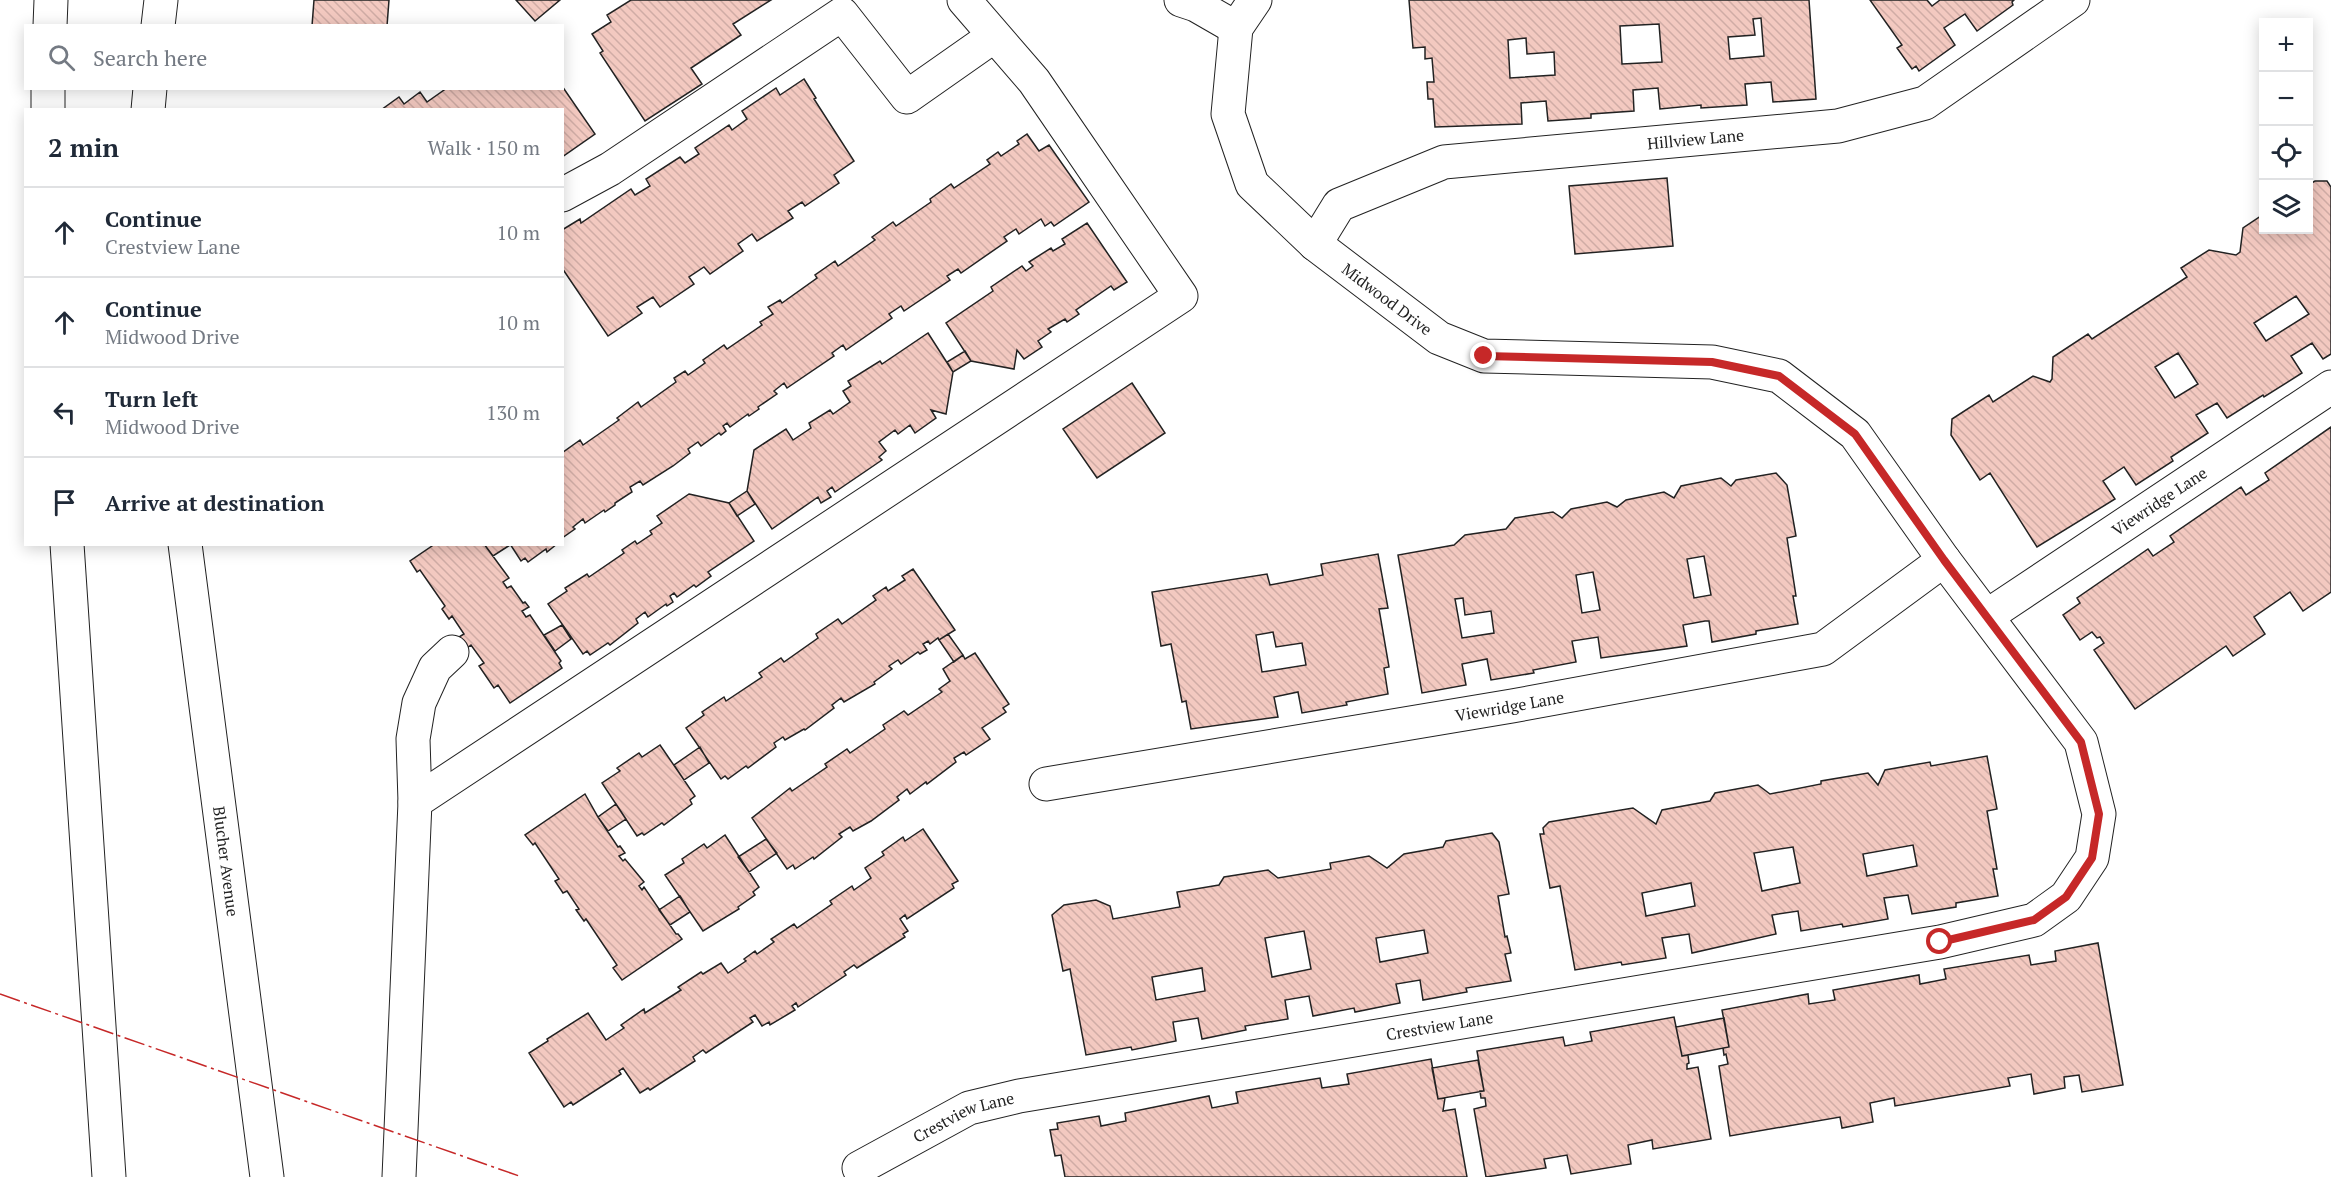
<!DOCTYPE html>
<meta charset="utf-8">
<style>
:root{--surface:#fff;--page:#f2f2f3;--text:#1f2937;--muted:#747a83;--line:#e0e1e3}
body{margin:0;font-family:"PT Serif",serif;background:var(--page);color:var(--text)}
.controls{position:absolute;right:18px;top:18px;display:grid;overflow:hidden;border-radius:0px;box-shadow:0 3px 15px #0003}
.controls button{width:54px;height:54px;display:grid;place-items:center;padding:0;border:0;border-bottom:2px solid var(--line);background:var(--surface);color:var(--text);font:30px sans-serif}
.stop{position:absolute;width:18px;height:18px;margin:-14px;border:4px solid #c62828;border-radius:50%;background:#fff}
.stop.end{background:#c62828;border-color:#fff;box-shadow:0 2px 6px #0008}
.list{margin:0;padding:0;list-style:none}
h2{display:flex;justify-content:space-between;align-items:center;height:78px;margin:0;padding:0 24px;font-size:26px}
h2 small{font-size:20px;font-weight:400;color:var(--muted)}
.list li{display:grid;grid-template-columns:39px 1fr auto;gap:18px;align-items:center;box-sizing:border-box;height:90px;padding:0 24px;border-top:2px solid var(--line)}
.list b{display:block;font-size:22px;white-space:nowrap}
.list p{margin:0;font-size:20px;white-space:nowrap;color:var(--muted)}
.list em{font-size:20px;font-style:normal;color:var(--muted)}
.icon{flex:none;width:33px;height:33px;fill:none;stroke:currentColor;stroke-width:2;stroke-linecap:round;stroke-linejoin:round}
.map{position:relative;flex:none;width:2331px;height:1177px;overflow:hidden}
.search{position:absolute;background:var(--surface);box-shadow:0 3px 15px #0003;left:24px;top:24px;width:540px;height:66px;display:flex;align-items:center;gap:15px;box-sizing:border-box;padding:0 21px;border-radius:0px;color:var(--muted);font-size:22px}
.panel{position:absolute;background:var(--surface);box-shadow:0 3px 15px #0003;left:24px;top:108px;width:540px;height:438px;border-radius:0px}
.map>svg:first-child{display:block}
.building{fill:url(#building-back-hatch);stroke:#222;stroke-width:1.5;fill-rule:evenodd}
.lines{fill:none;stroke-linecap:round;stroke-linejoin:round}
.minor-casing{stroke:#222;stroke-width:35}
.highway-casing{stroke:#222;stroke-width:35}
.minor{stroke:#fff;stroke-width:33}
.highway{stroke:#fff;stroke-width:33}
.power{stroke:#c62828;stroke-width:1.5;stroke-dasharray:21 4.5 3 4.5;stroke-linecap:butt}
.route{stroke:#c62828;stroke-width:8}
.labels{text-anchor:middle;stroke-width:4.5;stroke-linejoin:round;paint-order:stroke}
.street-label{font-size:16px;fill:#222;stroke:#fff}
</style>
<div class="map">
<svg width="2331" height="1177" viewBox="0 0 2331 1177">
<defs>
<pattern id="building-back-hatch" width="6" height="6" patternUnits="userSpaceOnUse" patternTransform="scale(1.5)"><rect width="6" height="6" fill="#f3c9c0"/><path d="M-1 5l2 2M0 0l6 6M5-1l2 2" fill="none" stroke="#d0aca5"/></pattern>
</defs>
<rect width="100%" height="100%" fill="#fff"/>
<path class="building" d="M 314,0 L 389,0 L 387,26 L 312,26 Z
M 516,0 L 560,0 L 535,21 Z
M 631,0 L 771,0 L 733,24 L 741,35 L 691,68 L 702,84 L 645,121 L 600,53 L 603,51 L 592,34 L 611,22 L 607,15 Z
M 1409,0 L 1809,0 L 1816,99 L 1773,102 L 1771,82 L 1745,84 L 1747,105 L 1701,108 L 1701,105 L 1660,109 L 1658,88 L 1633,90 L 1634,111 L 1591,114 L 1591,118 L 1548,121 L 1546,101 L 1521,103 L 1522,124 L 1435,127 L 1433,99 L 1428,99 L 1427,82 L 1434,82 L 1432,58 L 1425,59 L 1425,47 L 1413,48 ZM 1761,18 L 1764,56 L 1730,59 L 1728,37 L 1755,35 L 1753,19 ZM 1659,24 L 1662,62 L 1622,64 L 1620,26 ZM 1526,38 L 1527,54 L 1554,52 L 1555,75 L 1510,78 L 1508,40 Z
M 1870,0 L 1927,0 L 1932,6 L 1940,0 L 2014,0 L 2012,2 L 2013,5 L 1977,31 L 1965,14 L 1944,28 L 1955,45 L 1919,71 L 1916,66 L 1912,69 L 1897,48 L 1902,45 Z
M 804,79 L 816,98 L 814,99 L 854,161 L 834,175 L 839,183 L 805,206 L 802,202 L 788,211 L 793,218 L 757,241 L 752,234 L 738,244 L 743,251 L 710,274 L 704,267 L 689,277 L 694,284 L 660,307 L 653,297 L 637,307 L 642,313 L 608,336 L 562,268 L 562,230 L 580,219 L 581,223 L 631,189 L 635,195 L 650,186 L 646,179 L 680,157 L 685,163 L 699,154 L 695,148 L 729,125 L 732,130 L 747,119 L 742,111 L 776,88 L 780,95 Z
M 562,86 L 595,134 L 562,157 L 562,110 L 381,110 L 399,97 L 404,104 L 420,92 L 427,102 L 447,88 L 562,88 Z
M 1027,134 L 1039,151 L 1049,145 L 1089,202 L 1054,226 L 1051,222 L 1045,226 L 1041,219 L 1019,234 L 1016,229 L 1004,237 L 1007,241 L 961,273 L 958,269 L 947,276 L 950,280 L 904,311 L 901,306 L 889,314 L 892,318 L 846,350 L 843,345 L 832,353 L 834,356 L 787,388 L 784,383 L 774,391 L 777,394 L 758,407 L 759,409 L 749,416 L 748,414 L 730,427 L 727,423 L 723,426 L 726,431 L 721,435 L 719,433 L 701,446 L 698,442 L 688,449 L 690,453 L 673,466 L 643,485 L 640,481 L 630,487 L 632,492 L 615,503 L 615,505 L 605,512 L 604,510 L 585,523 L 583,519 L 573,527 L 575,529 L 562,538 L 562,453 L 580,440 L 583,445 L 619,420 L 617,418 L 638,402 L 641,407 L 676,382 L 674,378 L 685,371 L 688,375 L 705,363 L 703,360 L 724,345 L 727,349 L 762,325 L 760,322 L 773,314 L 768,307 L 780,300 L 782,303 L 817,278 L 815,275 L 835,261 L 838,266 L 875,240 L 872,237 L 893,222 L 896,226 L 931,202 L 930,199 L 951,184 L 954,188 L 990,164 L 987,160 L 998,152 L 1001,156 L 1019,144 L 1017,141 Z
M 1667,178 L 1673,246 L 1575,254 L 1569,186 Z
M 2315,181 L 2327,181 L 2331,187 L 2331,354 L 2323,359 L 2312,343 L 2291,356 L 2302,373 L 2264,397 L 2263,395 L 2227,418 L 2217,403 L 2196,415 L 2208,433 L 2171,457 L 2173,461 L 2136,485 L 2124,467 L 2103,481 L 2115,499 L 2037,547 L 1990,473 L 1980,480 L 1951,435 L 1952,419 L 1989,395 L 1993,402 L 2033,376 L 2050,382 L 2052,379 L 2053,357 L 2088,334 L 2092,339 L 2187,277 L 2181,268 L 2209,250 L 2236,255 L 2240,252 L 2243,228 L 2264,214 L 2264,230 L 2308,230 L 2308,185 ZM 2296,296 L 2309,314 L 2266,341 L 2254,323 ZM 2178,353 L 2198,384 L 2175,398 L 2155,367 Z
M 1087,223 L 1127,282 L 1114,290 L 1111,286 L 1076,310 L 1079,314 L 1067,322 L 1065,319 L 1048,329 L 1051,332 L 1038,341 L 1042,347 L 1024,359 L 1017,350 L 1014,369 L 971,361 L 946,323 L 993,291 L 991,287 L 1022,266 L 1026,271 L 1033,266 L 1029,262 L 1051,248 L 1053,251 L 1065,244 L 1062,239 Z
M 928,333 L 953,372 L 946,414 L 931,410 L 936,418 L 915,433 L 910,425 L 898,434 L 895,430 L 879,442 L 886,451 L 879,457 L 882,460 L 835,492 L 832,487 L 827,491 L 831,497 L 821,503 L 818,497 L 772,529 L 747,491 L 754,450 L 786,429 L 793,440 L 811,428 L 809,423 L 830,410 L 833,414 L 850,402 L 843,391 L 851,386 L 848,381 L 880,361 L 882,364 Z
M 965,351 L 971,361 L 953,372 L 947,362 Z
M 1132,383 L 1165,433 L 1097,478 L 1063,429 Z
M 2331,427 L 2331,592 L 2303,611 L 2290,592 L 2254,617 L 2265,634 L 2233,656 L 2226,646 L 2135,709 L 2094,650 L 2104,643 L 2100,637 L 2097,638 L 2092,632 L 2080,640 L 2063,615 L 2080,603 L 2077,598 L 2148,549 L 2153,556 L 2174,542 L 2170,536 L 2241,487 L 2246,495 L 2269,480 L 2265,473 Z
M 1776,473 L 1787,485 L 1796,536 L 1787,538 L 1796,596 L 1793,596 L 1798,624 L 1756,631 L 1756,634 L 1712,642 L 1709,621 L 1705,621 L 1683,625 L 1687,646 L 1601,658 L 1598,637 L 1572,641 L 1576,662 L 1533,670 L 1534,673 L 1491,680 L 1487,659 L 1462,664 L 1466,685 L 1422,693 L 1398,555 L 1454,545 L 1465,535 L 1506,529 L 1515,518 L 1553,512 L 1562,518 L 1571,509 L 1607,502 L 1617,507 L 1626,500 L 1664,492 L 1674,498 L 1681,486 L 1721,478 L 1731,486 L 1736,480 ZM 1704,556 L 1711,595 L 1694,598 L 1687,559 ZM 1593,572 L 1600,610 L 1582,613 L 1576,575 ZM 1463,598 L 1465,615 L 1491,611 L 1494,633 L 1462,638 L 1455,599 Z
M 747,491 L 755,504 L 737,516 L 729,503 Z
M 689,494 L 729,503 L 754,541 L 708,572 L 711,576 L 696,587 L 694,585 L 677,597 L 674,593 L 670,596 L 673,602 L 667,606 L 666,604 L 648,617 L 645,612 L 636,619 L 638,623 L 610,645 L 608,643 L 590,655 L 587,651 L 583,654 L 548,604 L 567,591 L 565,588 L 587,574 L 589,577 L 624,553 L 622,550 L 635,541 L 637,544 L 652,534 L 650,531 L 662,523 L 657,516 Z
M 435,544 L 484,544 L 509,578 L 503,582 L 507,588 L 511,586 L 523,603 L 525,602 L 529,607 L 522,611 L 526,617 L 530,615 L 561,661 L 559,663 L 562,668 L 510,703 L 498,685 L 494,688 L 479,666 L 484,663 L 471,645 L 467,648 L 459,637 L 464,634 L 452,616 L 449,619 L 442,609 L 445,606 L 420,570 L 417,572 L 410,561 Z
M 484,544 L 510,544 L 510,545 L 493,556 Z
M 557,544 L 547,552 L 546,549 L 528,562 L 525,558 L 521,561 L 510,544 Z
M 1378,554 L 1388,608 L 1379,609 L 1389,667 L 1384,668 L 1388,694 L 1346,702 L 1347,705 L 1302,713 L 1298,692 L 1274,697 L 1278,717 L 1191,729 L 1186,701 L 1182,702 L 1171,644 L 1161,646 L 1152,592 L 1267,574 L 1270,585 L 1323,575 L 1321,564 ZM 1273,632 L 1276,647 L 1302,643 L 1306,665 L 1262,672 L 1256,635 Z
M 913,569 L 955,630 L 939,640 L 938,638 L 930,644 L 928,641 L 923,644 L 927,650 L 920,654 L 918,652 L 901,664 L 898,660 L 889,666 L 892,669 L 874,682 L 875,684 L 844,702 L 841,698 L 832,705 L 834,708 L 805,730 L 804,729 L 785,740 L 783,737 L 774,743 L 776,747 L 748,768 L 746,766 L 728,779 L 725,776 L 721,779 L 686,728 L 704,715 L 702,712 L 724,697 L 726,701 L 762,677 L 759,673 L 781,658 L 784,662 L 818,638 L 816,634 L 838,619 L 842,624 L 876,600 L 873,596 L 886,587 L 888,591 L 905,580 L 902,576 Z
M 562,625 L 571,639 L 555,651 L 544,635 Z
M 948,634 L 963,655 L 954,662 L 939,640 Z
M 975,653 L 1009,704 L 1003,708 L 1006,712 L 982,728 L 990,739 L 966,755 L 964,752 L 954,758 L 956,762 L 927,784 L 926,782 L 910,794 L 907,789 L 897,797 L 899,800 L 871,821 L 853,831 L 850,827 L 839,834 L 842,837 L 814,859 L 813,857 L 795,869 L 793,865 L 787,869 L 752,818 L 790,788 L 792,791 L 827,767 L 825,764 L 847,749 L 850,753 L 885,729 L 883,725 L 904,711 L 908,715 L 942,692 L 939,689 L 950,681 L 943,669 L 963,655 L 965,659 Z
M 660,745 L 695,796 L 690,800 L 692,804 L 664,825 L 662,823 L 644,835 L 642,833 L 637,836 L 602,783 L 620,771 L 617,768 L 639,753 L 642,757 Z
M 700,747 L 709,763 L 684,780 L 674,765 Z
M 1987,756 L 1997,809 L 1987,811 L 1997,869 L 1993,869 L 1998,896 L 1956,903 L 1956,907 L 1912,914 L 1908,895 L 1884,898 L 1888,919 L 1843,927 L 1842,924 L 1801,931 L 1798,911 L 1772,915 L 1776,934 L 1692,953 L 1689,934 L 1662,938 L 1666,958 L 1622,965 L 1621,962 L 1575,970 L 1560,886 L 1550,888 L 1540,834 L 1544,834 L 1543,828 L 1549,822 L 1633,808 L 1656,824 L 1662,810 L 1710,801 L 1715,793 L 1758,785 L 1770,794 L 1821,784 L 1821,781 L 1868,773 L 1878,785 L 1885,770 L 1930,762 L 1931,766 ZM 1913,845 L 1917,866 L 1867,876 L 1863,854 ZM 1793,847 L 1800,883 L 1762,891 L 1754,853 ZM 1691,883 L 1695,906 L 1646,916 L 1642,893 Z
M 585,794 L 598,817 L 618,847 L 620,846 L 625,853 L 619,856 L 623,861 L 625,859 L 644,882 L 639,886 L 642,890 L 644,887 L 676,934 L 678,934 L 682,939 L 622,980 L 613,968 L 617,965 L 586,919 L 584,921 L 576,910 L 579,909 L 567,891 L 563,893 L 555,881 L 559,879 L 535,843 L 533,845 L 525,835 Z
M 616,804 L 626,819 L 608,831 L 598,817 Z
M 923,829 L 958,881 L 952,884 L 954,888 L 907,919 L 905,915 L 900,919 L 908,931 L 903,934 L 905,937 L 857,968 L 854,965 L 844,972 L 846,975 L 798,1007 L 796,1003 L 792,1006 L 795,1010 L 770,1025 L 769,1022 L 762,1026 L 755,1015 L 750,1018 L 753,1022 L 706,1053 L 703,1050 L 693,1057 L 695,1061 L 650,1090 L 648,1088 L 640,1093 L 623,1068 L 619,1071 L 621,1074 L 573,1105 L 571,1102 L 564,1107 L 529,1053 L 548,1041 L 547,1039 L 588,1013 L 606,1040 L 624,1028 L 621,1025 L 644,1009 L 645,1013 L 681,990 L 678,987 L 701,972 L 703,974 L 721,963 L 728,973 L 746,961 L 744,959 L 755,951 L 757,954 L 774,942 L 771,939 L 794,924 L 797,928 L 832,904 L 830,901 L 852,886 L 854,890 L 871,878 L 865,868 L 884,855 L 882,852 L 903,837 L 905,841 Z
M 1492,833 L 1499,842 L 1509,894 L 1498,896 L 1505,937 L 1507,936 L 1511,953 L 1505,954 L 1511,981 L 1466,988 L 1467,992 L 1423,1000 L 1420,980 L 1396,984 L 1400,1003 L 1355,1012 L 1354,1008 L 1313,1016 L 1309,996 L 1285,1000 L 1288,1019 L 1245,1026 L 1246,1030 L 1202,1039 L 1198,1018 L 1173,1022 L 1176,1041 L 1132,1050 L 1131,1047 L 1086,1055 L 1070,969 L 1063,971 L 1052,915 L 1064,905 L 1096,900 L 1110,906 L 1113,919 L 1180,907 L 1177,892 L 1219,885 L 1224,877 L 1268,870 L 1278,878 L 1331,869 L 1330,863 L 1369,856 L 1387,868 L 1404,854 L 1443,847 L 1446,841 ZM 1424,930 L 1428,953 L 1380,962 L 1376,938 ZM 1304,931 L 1311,969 L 1272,977 L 1265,938 ZM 1202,968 L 1205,991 L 1156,1000 L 1152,977 Z
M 725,835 L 759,887 L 753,892 L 755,895 L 738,907 L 739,909 L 703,931 L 665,875 L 684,863 L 682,859 L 704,844 L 707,848 Z
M 766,839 L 777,853 L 749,872 L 738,857 Z
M 680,896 L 690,912 L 670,925 L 659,910 Z
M 2098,943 L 2123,1085 L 2082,1092 L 2079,1075 L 2064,1077 L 2065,1088 L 2034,1094 L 2031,1074 L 2008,1078 L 2010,1086 L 1895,1106 L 1894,1098 L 1870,1103 L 1873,1122 L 1842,1128 L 1840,1117 L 1730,1136 L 1719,1066 L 1728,1064 L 1726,1054 L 1724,1055 L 1723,1048 L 1729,1047 L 1722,1010 L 1808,994 L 1809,1004 L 1835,1000 L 1833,990 L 1919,975 L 1920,984 L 1946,979 L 1944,969 L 2029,955 L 2031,965 L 2056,961 L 2055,951 Z
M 1674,1017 L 1682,1056 L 1688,1055 L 1689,1063 L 1687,1064 L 1687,1069 L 1698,1067 L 1711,1139 L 1653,1149 L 1652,1140 L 1628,1145 L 1631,1164 L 1571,1174 L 1567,1155 L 1544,1159 L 1546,1168 L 1486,1177 L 1474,1109 L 1486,1106 L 1485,1098 L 1481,1098 L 1480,1091 L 1484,1091 L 1477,1051 L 1563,1037 L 1565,1046 L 1592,1041 L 1590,1032 Z
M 1724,1018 L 1729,1047 L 1682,1056 L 1676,1027 Z
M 1431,1059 L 1438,1099 L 1445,1098 L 1443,1111 L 1455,1109 L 1467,1177 L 1065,1177 L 1061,1155 L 1055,1156 L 1050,1130 L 1058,1129 L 1057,1123 L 1099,1116 L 1101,1126 L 1126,1121 L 1125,1113 L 1209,1096 L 1212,1108 L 1238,1103 L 1236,1092 L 1320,1078 L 1322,1088 L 1349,1084 L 1347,1074 Z
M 1478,1060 L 1484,1091 L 1438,1099 L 1432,1068 Z"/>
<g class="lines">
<g class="minor-casing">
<g id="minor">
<path d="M 1181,0 L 1196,5 L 1236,28"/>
<path d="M 158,26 L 161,0"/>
<path d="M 148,110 L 150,88"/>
<path d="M 562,195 L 610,169 L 842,14 L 907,97 L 994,36"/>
<path id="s1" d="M 1315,244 L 1339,205 L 1444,162 L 1838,126 L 1925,103 L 2073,0"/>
<path id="s2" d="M 185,544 L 267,1177"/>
<path id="s3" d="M 1987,616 L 2331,387"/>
<path id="s4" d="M 1046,784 L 1512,706 L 1823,649 L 1944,560"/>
<path d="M 415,802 L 413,739 L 419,703 L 435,668 L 452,652"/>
<path id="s5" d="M 859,1168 L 969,1108 L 1019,1096 L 1940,942 L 2034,920 L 2066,897 L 2092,858 L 2099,814 L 2081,742 L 1944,560 L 1855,434 L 1779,376 L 1712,362 L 1484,356 L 1439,338 L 1315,244 L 1252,184 L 1228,114 L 1236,28 L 1255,0"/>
<path d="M 399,1177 L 415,802 L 1181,296 L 1034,81 L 964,0"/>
</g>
</g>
<g class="highway-casing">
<path id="highway" d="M 50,26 L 51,0
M 48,110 L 48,88
M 67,544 L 109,1177"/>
</g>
<use href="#minor" class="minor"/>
<use href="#highway" class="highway"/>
<path class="power" d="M 0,994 L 522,1177"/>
</g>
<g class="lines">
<path class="route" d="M 1484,356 L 1712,362 L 1779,376 L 1855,434 L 1944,560 L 2081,742 L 2099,814 L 2092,858 L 2066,897 L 2034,920 L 1940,942"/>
</g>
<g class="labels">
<g class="street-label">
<text dy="6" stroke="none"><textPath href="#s1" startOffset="412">Hillview Lane</textPath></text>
<text transform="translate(1387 299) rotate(37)" y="6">Midwood Drive</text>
<text dy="6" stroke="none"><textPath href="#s3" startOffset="207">Viewridge Lane</textPath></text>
<text dy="6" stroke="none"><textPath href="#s4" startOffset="470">Viewridge Lane</textPath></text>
<text dy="6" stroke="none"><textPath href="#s2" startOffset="320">Blucher Avenue</textPath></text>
<text dy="6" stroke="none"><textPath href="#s5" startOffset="603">Crestview Lane</textPath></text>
<text dy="6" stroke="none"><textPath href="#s5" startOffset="117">Crestview Lane</textPath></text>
</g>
</g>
</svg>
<div class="controls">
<button>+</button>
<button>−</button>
<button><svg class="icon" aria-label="locate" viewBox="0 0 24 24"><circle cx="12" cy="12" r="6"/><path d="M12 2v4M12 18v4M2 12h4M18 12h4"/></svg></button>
<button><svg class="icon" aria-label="layers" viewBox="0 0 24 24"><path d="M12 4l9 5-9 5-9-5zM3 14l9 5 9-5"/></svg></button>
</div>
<div class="stop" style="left:1940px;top:942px"></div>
<div class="stop end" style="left:1484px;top:356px"></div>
<div class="search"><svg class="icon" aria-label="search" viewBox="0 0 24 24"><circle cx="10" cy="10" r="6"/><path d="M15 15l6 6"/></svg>Search here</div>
<section class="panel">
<h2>2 min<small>Walk · 150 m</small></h2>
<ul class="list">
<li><svg class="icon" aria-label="ahead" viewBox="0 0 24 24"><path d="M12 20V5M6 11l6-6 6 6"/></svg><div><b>Continue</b><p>Crestview Lane</p></div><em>10 m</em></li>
<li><svg class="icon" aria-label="ahead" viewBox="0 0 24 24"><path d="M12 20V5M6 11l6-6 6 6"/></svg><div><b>Continue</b><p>Midwood Drive</p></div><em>10 m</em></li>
<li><svg class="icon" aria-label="left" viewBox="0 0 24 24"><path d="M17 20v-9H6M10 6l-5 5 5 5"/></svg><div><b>Turn left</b><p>Midwood Drive</p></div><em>130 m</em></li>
<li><svg class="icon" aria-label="arrive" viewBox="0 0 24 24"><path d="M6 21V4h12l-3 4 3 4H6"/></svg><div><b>Arrive at destination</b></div></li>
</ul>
</section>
</div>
